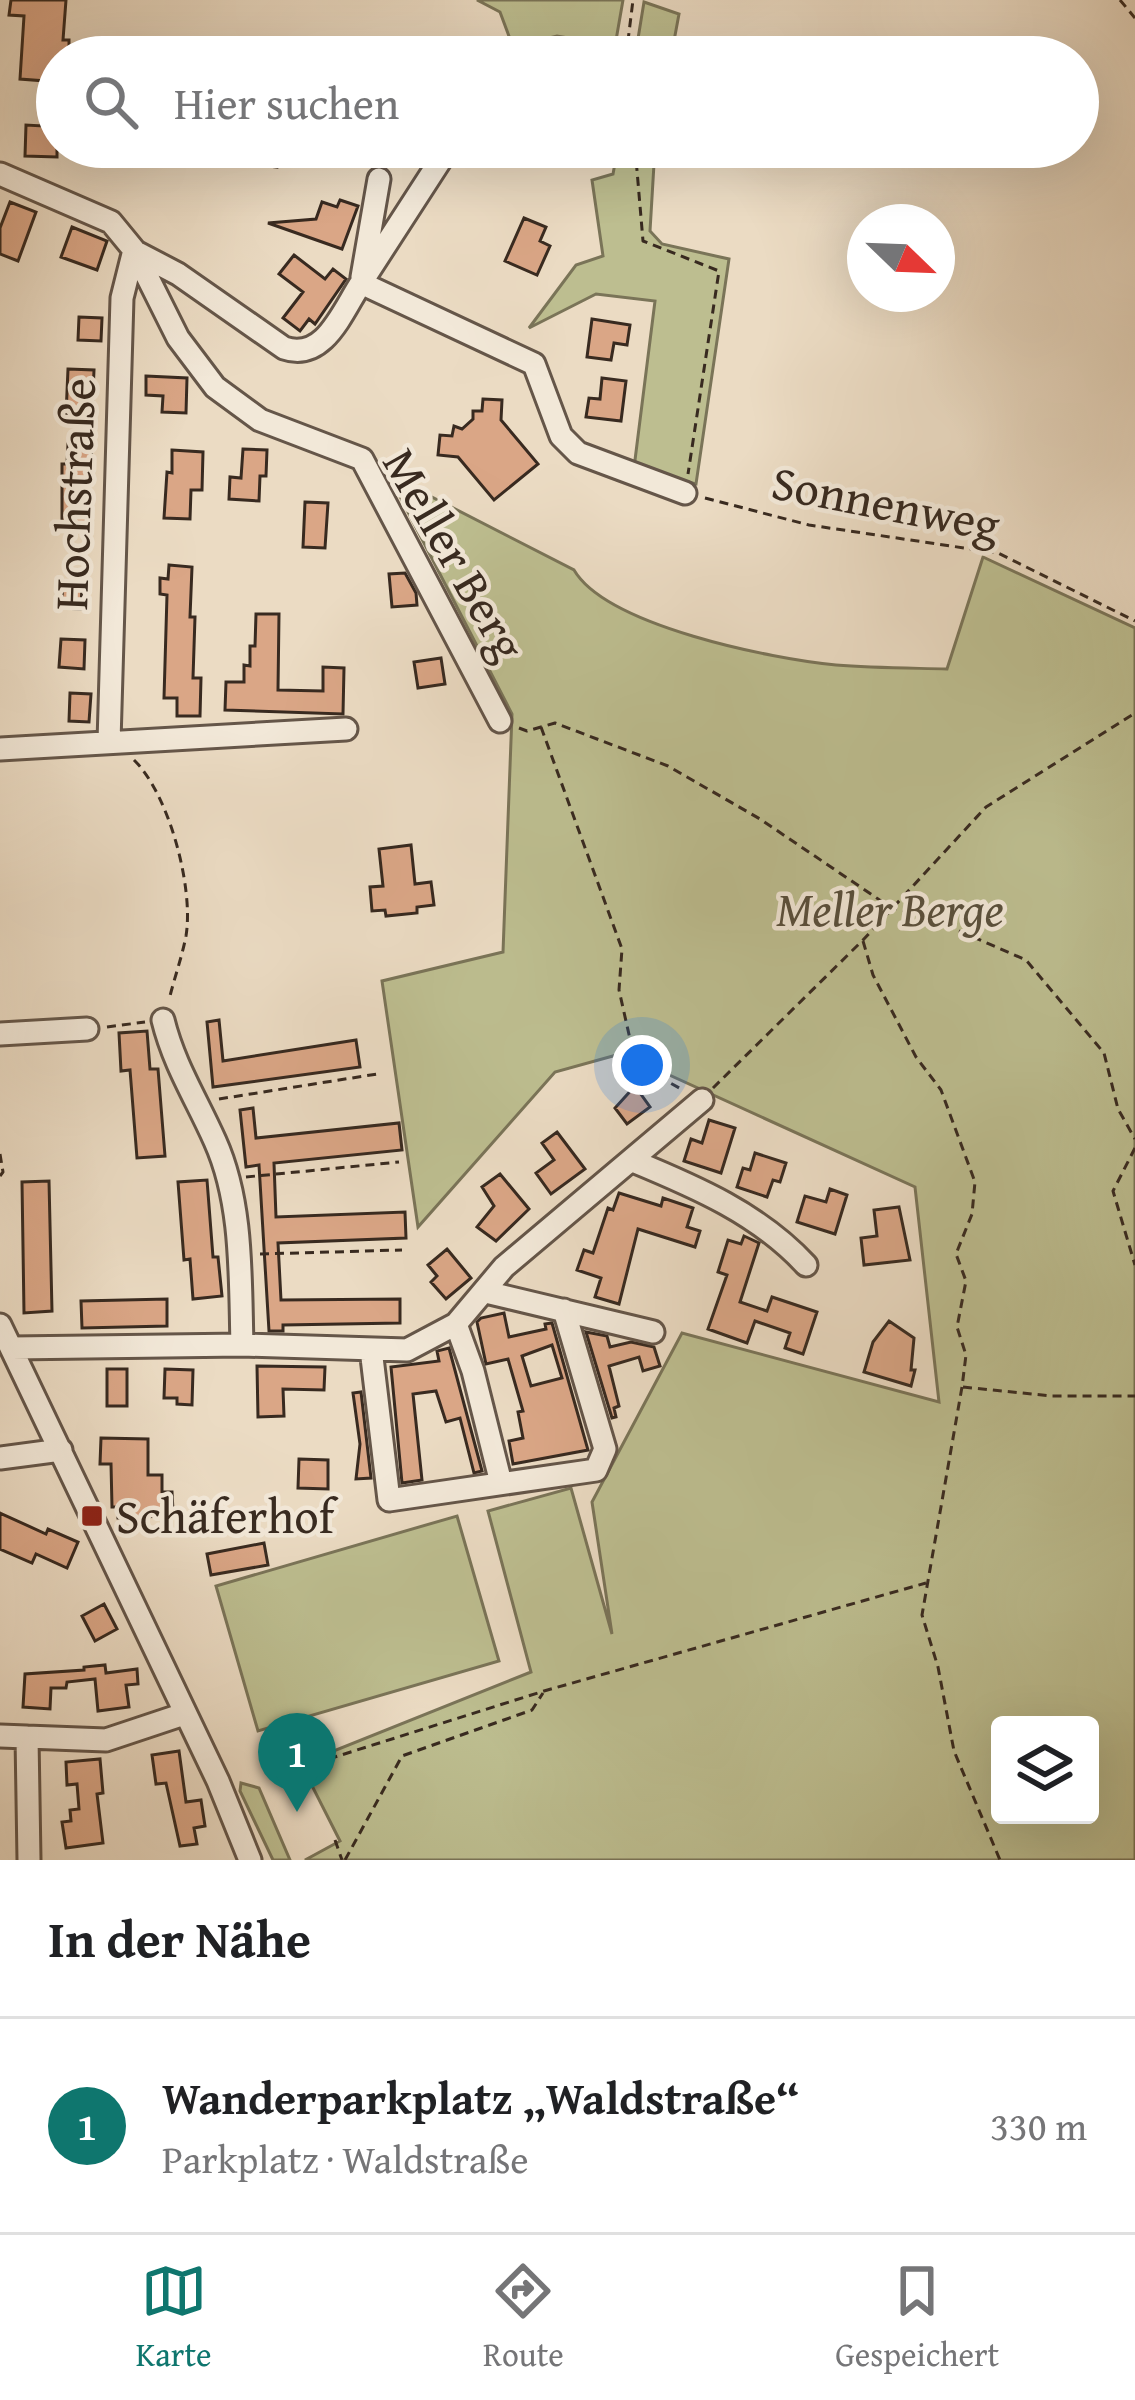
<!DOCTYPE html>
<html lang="de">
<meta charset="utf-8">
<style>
:root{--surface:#fff;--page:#f2f2f2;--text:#202124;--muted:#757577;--line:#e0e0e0;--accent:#0f766e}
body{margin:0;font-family:"Gentium Book Plus",serif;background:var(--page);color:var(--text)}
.controls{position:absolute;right:36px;bottom:36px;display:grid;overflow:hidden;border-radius:12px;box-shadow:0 12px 48px #0002}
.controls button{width:108px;height:108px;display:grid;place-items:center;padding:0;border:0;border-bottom:3px solid var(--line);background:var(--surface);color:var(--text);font:60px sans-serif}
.compass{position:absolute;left:847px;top:204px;width:108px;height:108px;border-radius:50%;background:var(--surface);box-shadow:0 12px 48px #0002;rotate:113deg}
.you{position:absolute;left:642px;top:1065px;width:42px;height:42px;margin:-30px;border:9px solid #fff;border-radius:50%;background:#1a73e8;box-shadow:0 0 0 18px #1a73e833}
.badge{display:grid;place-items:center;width:78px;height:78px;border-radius:50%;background:var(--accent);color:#fff;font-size:39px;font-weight:700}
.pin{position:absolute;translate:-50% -99px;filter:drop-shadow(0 3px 6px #0008)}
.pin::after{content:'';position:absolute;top:63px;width:42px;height:36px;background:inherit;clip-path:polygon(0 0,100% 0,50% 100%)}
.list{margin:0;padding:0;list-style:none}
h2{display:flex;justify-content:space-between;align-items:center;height:156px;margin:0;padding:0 48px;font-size:51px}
h2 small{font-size:39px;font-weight:400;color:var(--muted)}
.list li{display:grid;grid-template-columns:78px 1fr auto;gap:36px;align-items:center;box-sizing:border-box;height:216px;padding:0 48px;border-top:3px solid var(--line)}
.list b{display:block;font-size:45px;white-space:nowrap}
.list p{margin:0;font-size:39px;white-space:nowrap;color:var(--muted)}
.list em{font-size:39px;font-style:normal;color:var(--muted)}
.icon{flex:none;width:66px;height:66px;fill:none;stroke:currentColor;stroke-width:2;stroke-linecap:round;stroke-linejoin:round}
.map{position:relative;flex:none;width:1135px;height:1860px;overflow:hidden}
.search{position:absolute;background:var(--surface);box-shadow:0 12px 48px #0002;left:36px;right:36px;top:36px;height:132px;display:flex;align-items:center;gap:30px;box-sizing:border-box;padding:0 42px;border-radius:66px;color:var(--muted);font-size:45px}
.sheet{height:372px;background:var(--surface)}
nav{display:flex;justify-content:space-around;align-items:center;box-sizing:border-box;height:168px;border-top:3px solid var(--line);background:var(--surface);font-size:33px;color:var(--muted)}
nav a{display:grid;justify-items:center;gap:6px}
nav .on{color:var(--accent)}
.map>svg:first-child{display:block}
.green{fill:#bdbe90;stroke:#7a7458;stroke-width:3;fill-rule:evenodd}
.building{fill:#daa686;stroke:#382a20;stroke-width:3;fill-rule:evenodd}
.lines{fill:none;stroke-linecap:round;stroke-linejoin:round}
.minor-casing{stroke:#655649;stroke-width:27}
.path{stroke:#382a20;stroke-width:3;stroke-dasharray:9 6;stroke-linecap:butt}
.minor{stroke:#f2e8d8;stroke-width:21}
.poi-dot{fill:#8f2418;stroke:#f2e8d8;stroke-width:4.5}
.labels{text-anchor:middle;stroke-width:9;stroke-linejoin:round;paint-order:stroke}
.street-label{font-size:48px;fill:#382a20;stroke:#f2e8d8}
.park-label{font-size:48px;font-style:italic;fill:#594f3c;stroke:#f2e8d8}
.poi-label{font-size:48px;fill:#382a20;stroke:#f2e8d8;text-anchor:start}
</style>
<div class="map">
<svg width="1135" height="1860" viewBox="0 0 1135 1860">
<rect width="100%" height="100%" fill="#ebdbc3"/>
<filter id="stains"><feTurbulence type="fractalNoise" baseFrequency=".00167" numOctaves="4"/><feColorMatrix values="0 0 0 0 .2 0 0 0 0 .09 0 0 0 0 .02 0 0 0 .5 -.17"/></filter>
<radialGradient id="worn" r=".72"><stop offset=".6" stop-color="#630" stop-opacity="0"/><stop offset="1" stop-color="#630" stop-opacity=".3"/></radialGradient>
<path class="green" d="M 477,0 L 623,0 L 615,46 L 557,36 L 513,47 L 500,12 Z
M 644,2 L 679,14 L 671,57 L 635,57 Z
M 618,147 L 655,147 L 650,231 L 662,244 L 729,259 L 696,484 L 634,468 L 655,301 L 596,294 L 529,328 L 576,265 L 603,256 L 592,180 L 613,174 Z
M 389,475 L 574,570 C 607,626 772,659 836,665 C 873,668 910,668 947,669 L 983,557 L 1135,628 L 1135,1860 L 305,1860 L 340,1841 L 301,1764 L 531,1672 L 488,1511 L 571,1488 L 612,1634 L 592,1502 L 682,1333 L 939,1402 L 915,1187 L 654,1068 L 631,1051 L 555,1072 L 418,1227 L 382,981 L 503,952 L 512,714 ZM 1000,1725 L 1090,1725 L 1090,1815 L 1000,1815 Z
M 457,1516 L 499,1661 L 258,1731 L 216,1586 Z
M 241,1783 L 259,1788 L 290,1860 L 273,1860 L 240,1791 Z"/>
<path class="building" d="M 11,0 L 66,0 L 63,40 L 69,40 L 69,57 L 57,57 L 57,157 L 25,156 L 26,125 L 43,126 L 45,81 L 20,79 L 24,16 L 9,15 Z
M 255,147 L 280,147 L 277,167 L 253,164 Z
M 329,147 L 380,147 L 377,163 L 328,153 Z
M 340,200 L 358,206 L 342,249 L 268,223 L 316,219 L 322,202 L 337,207 Z
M 10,202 L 36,212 L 18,261 L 0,254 L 0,228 Z
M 524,218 L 546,227 L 540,241 L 550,246 L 537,275 L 505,261 Z
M 72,227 L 107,241 L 97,270 L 61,257 Z
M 294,255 L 325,279 L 333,269 L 346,279 L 315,324 L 309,319 L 300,331 L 283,318 L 303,292 L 279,274 Z
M 79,317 L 102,318 L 101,341 L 78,340 Z
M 592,319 L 630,325 L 627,345 L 614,343 L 611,360 L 587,357 Z
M 68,369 L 94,370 L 92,416 L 66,415 Z
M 146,376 L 187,378 L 186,413 L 162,412 L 163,396 L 146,395 Z
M 602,378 L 626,381 L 621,421 L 586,417 L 589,398 L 600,399 Z
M 483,399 L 502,400 L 501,420 L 538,464 L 494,500 L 458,457 L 438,455 L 440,435 L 452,436 L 454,426 L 462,429 L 473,419 L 473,411 L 482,411 Z
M 68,444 L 92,445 L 87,531 L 62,530 L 62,464 L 67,464 Z
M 243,449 L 267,450 L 266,476 L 260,476 L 259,501 L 229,499 L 230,477 L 241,478 Z
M 172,450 L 203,452 L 202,490 L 191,490 L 190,519 L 164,518 L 167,472 L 172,473 Z
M 305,502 L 328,503 L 325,548 L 303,547 Z
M 169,565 L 192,567 L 190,617 L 195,617 L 193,678 L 201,678 L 200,716 L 177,716 L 177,698 L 164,698 L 167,595 L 160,594 L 160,578 L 168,579 Z
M 405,573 L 416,593 L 417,605 L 392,607 L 389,574 Z
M 63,584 L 82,584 L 81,609 L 61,608 Z
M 256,614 L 279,614 L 278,690 L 323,691 L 323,667 L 344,668 L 343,714 L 225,710 L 226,682 L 244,682 L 244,665 L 250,666 L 250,646 L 255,646 Z
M 61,639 L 85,640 L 84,669 L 59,667 Z
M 441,658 L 445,684 L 418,688 L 414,662 Z
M 70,693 L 91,694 L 89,722 L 69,721 Z
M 411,845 L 415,884 L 431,882 L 434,905 L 417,907 L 417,913 L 386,916 L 385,910 L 372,911 L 370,887 L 383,886 L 379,849 Z
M 219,1020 L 223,1061 L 356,1040 L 360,1067 L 213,1087 L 207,1022 Z
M 147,1031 L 150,1069 L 158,1069 L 165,1156 L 137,1158 L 130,1070 L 121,1071 L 119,1033 Z
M 635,1086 L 650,1107 L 627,1124 L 615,1108 Z
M 253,1108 L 256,1138 L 399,1123 L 402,1150 L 274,1163 L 276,1217 L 405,1212 L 406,1238 L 278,1243 L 281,1300 L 400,1299 L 400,1323 L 283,1325 L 283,1331 L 269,1331 L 259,1165 L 246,1167 L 240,1110 Z
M 709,1120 L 735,1128 L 721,1173 L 684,1161 L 691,1139 L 702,1143 Z
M 557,1132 L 585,1169 L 551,1194 L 536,1173 L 554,1160 L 542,1143 Z
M 755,1153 L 786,1163 L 780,1182 L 773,1180 L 767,1197 L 737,1187 L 743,1168 L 750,1170 Z
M 500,1174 L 529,1209 L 496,1241 L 477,1227 L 494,1206 L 482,1187 Z
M 207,1180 L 213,1257 L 218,1257 L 222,1296 L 193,1299 L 190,1259 L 184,1260 L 178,1182 Z
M 49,1181 L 52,1311 L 24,1313 L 22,1182 Z
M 830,1189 L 847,1195 L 835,1234 L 797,1222 L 805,1196 L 826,1202 Z
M 619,1193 L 661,1206 L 663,1198 L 693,1208 L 687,1227 L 700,1231 L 695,1247 L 638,1229 L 619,1304 L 595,1297 L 601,1278 L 577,1270 L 584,1250 L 593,1253 L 608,1208 L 613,1210 Z
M 899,1207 L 910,1260 L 864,1265 L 861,1238 L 877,1236 L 874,1210 Z
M 744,1236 L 759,1243 L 740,1302 L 767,1311 L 772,1297 L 817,1312 L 803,1354 L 785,1348 L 790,1333 L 755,1321 L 747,1343 L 708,1329 L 727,1275 L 718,1272 L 728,1240 L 741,1244 Z
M 447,1249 L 471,1278 L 446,1299 L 431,1282 L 437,1276 L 428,1265 Z
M 167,1299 L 167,1326 L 82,1328 L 81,1301 Z
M 504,1313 L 509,1337 L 546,1329 L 545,1324 L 552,1323 L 588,1450 L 513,1464 L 509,1441 L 523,1438 L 518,1412 L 523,1411 L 508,1359 L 486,1364 L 477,1322 L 481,1318 ZM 552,1345 L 562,1378 L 531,1386 L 522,1356 Z
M 889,1321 L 914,1338 L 911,1370 L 915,1370 L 911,1386 L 864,1372 L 873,1342 Z
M 586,1332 L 607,1336 L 610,1347 L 631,1342 L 654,1347 L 660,1366 L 643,1371 L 639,1357 L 609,1366 L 619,1406 L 614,1408 L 616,1417 L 612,1418 Z
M 449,1348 L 482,1471 L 474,1473 L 460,1418 L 446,1422 L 436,1391 L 413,1394 L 422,1480 L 402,1483 L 391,1367 L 439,1361 L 437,1351 Z
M 257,1366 L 325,1367 L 324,1390 L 283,1389 L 284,1416 L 258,1417 Z
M 107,1369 L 127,1369 L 127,1406 L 107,1406 Z
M 165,1369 L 193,1370 L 192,1405 L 177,1404 L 177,1398 L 164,1398 Z
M 361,1392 L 371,1478 L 356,1479 L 360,1444 L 353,1393 Z
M 101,1438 L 148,1439 L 148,1475 L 162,1475 L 162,1492 L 172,1492 L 173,1511 L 164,1511 L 164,1516 L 118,1518 L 117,1507 L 112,1507 L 111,1464 L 100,1464 Z
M 299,1459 L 328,1460 L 328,1489 L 298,1488 Z
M 0,1513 L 46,1534 L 48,1529 L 78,1542 L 67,1568 L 36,1554 L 32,1563 L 0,1549 Z
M 264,1543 L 268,1565 L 211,1575 L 207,1554 Z
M 104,1604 L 117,1629 L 95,1641 L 82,1616 Z
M 105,1665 L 106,1673 L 137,1669 L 138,1684 L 126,1685 L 129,1707 L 98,1711 L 95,1679 L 67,1682 L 66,1688 L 51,1688 L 50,1709 L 23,1707 L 25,1674 L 84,1670 L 84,1667 Z
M 179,1751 L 186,1802 L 201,1800 L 205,1826 L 194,1828 L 197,1844 L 180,1846 L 166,1783 L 156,1784 L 152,1755 Z
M 100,1759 L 103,1793 L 97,1794 L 103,1843 L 66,1848 L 62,1822 L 71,1821 L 70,1810 L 79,1809 L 77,1784 L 67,1785 L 66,1762 Z"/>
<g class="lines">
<g class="minor-casing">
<path id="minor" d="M 0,174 L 111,222 L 134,250 L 178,338 L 215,387 L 260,420 L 362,459 L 500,721
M 134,251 L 178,274 L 284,348 C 324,362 342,312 361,283 L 534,364 L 561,436 L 578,453 L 685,493
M 362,277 L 379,179
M 361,283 L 449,147
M 109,742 L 122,298 L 134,250
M 0,749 L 346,729
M 163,1020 C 174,1065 197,1100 215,1141 C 243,1203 240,1278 242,1345
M 0,1034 L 87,1029
M 633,1161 C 696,1187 759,1214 806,1265
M 486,1292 L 653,1332
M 456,1324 L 473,1371 L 501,1483
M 0,1325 L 218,1781 L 250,1860
M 12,1348 L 242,1345 L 407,1350 L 456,1324 L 504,1267 L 702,1100
M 371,1349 L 389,1500 L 596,1470 L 605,1449 L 564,1310
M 0,1458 L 61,1450
M 0,1736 L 106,1740 L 184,1714
M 27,1737 L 29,1860"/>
</g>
<path class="path" d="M 1120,0 L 1135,18
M 626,57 L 633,0
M 635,147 L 643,241 L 719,271 L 688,474
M 705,498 L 809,525 L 998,553 L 1135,621
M 541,727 L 622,949 L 619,990 L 630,1039 L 651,1072 L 681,1089
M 519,728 L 527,731 L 555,723 L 668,766 L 760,819 L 890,907 L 927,917 L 1026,960 L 1104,1053 L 1118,1109 L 1135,1139
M 134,760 C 169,794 194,888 186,936 C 182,957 174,979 169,1000
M 863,941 L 873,975 L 916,1057 L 941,1090 L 975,1182 L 972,1214 L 956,1254 L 966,1281 L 957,1327 L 966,1355 L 962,1387 L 922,1615 L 938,1667 L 954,1751 L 1000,1860
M 107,1027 L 145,1022
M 713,1088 L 863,940 L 986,807 L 1135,713
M 219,1099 L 377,1074
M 1135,1148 L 1113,1191 L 1135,1265
M 0,1154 L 3,1172 L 0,1176
M 246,1177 L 399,1162
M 260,1254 L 402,1250
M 963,1387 L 1052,1396 L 1135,1396
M 300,1768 L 544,1691 L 926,1583
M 335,1840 L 342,1860
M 345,1860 L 402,1756 L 532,1710 L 543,1693"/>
<use href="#minor" class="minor"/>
</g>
<rect class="poi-dot" x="80" y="1504" width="24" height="24" rx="6"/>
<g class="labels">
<g class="street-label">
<text transform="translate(74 494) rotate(-88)" y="17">Hochstraße</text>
<text transform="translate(886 503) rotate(11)" y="17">Sonnenweg</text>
<text transform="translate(455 554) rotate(60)" y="17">Meller Berg</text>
</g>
<g class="park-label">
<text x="890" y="926">Meller Berge</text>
</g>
<g class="poi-label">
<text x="116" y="1533">Schäferhof</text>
</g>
</g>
<rect width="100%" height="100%" filter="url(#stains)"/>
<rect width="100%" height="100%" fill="url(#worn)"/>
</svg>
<div class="controls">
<button><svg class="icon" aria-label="layers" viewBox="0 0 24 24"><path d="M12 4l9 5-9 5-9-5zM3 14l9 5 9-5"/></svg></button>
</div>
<svg class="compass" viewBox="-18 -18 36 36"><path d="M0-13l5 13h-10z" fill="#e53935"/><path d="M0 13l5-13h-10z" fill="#757577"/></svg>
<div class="you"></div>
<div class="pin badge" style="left:297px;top:1812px">1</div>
<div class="search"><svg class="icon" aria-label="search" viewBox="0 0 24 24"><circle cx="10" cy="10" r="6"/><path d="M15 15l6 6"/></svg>Hier suchen</div>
</div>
<section class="sheet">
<h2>In der Nähe<small></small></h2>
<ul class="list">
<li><span class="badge">1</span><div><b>Wanderparkplatz „Waldstraße“</b><p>Parkplatz · Waldstraße</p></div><em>330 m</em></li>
</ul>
</section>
<nav>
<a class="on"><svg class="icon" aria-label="map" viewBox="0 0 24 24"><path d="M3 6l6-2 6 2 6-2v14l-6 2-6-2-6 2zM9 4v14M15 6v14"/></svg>Karte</a>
<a><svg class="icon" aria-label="directions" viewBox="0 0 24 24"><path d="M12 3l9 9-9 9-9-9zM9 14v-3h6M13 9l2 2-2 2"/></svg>Route</a>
<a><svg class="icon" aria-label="saved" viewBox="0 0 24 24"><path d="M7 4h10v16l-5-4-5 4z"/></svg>Gespeichert</a>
</nav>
